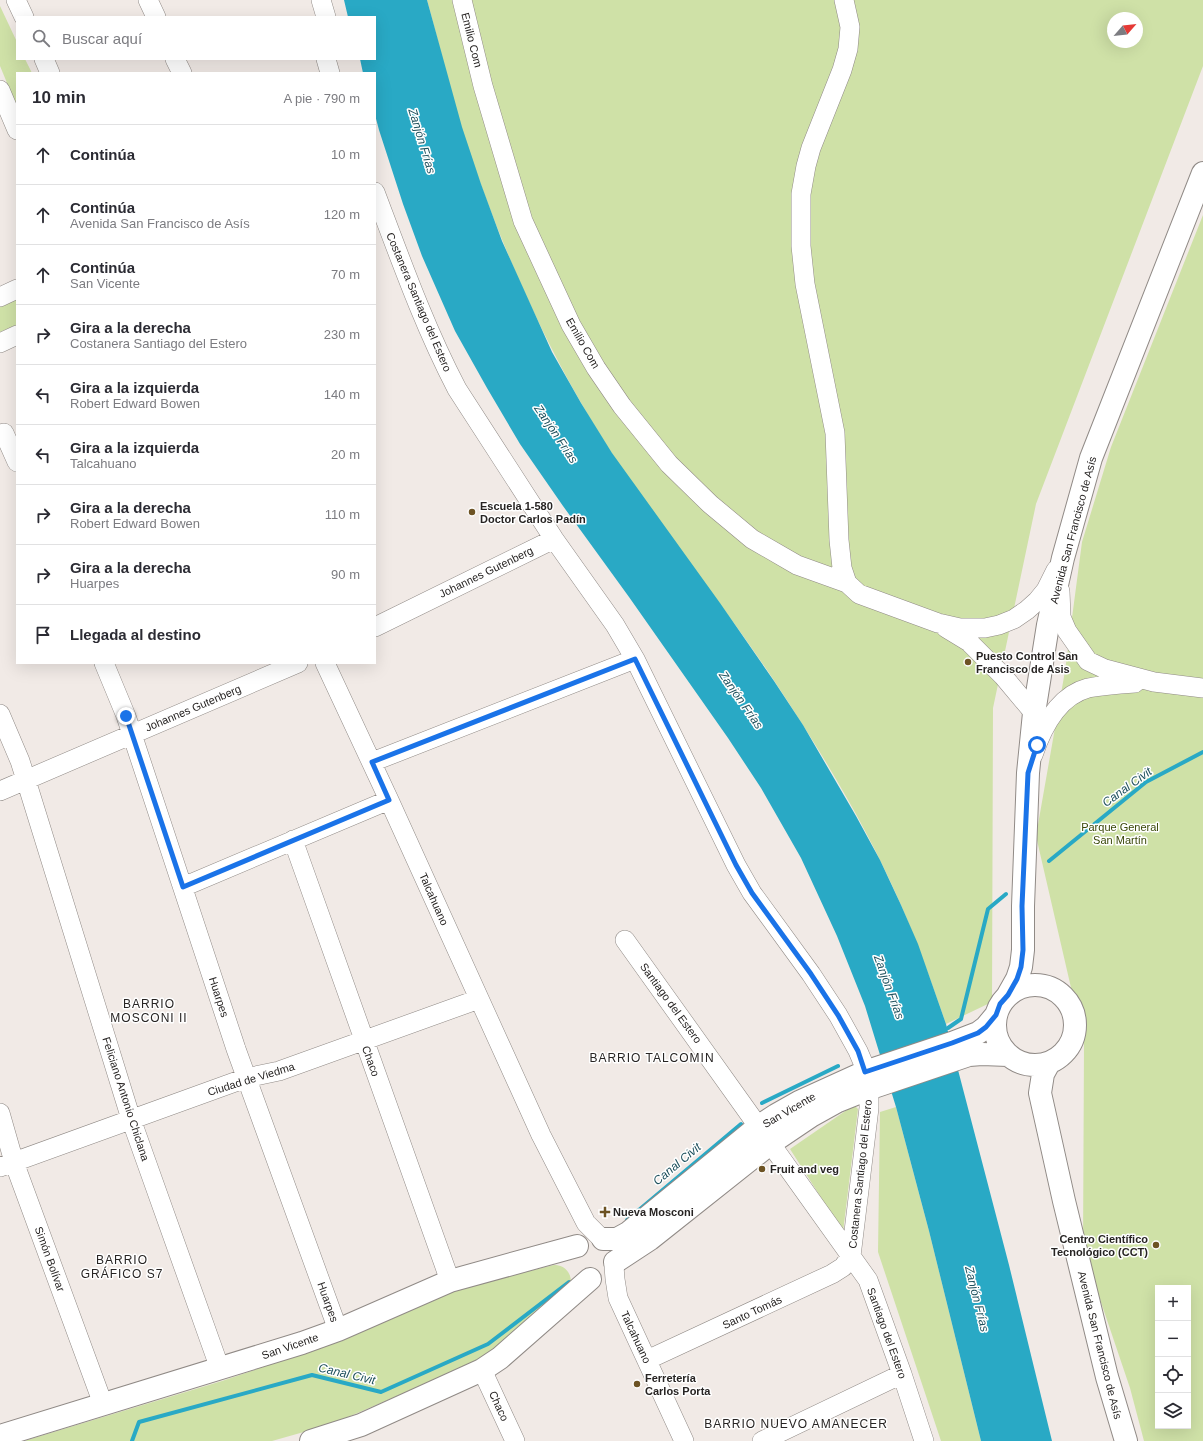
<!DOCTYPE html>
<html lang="es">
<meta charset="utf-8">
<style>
:root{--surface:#fff;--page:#f7f7f7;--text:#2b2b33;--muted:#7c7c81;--line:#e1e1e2}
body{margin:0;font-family:Arial,sans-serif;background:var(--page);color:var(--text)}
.controls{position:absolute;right:12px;bottom:12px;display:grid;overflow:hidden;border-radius:0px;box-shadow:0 4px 16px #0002}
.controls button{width:36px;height:36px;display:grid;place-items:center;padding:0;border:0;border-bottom:1px solid var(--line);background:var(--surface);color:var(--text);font:20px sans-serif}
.compass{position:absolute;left:1107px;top:12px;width:36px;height:36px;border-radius:50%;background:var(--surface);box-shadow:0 4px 16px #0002;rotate:62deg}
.stop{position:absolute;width:12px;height:12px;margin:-9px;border:3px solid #1a73e8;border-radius:50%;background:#fff}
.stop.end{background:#1a73e8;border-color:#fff;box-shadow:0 1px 4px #0008}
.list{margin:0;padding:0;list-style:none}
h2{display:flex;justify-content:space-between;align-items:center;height:52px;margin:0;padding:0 16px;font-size:17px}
h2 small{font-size:13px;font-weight:400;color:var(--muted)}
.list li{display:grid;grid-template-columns:26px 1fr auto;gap:12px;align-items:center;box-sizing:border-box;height:60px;padding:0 16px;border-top:1px solid var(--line)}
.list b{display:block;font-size:15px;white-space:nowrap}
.list p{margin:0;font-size:13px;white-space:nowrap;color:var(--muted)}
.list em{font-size:13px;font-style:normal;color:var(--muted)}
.icon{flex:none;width:22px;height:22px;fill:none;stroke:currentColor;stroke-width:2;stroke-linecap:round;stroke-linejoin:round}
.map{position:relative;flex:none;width:1203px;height:1441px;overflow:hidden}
.search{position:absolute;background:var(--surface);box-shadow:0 4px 16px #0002;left:16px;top:16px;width:360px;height:44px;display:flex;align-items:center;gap:10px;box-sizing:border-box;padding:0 14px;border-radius:0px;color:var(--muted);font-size:15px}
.panel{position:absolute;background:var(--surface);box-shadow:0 4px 16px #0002;left:16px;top:72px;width:360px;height:592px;border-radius:0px}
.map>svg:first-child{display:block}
.green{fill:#cfe1a7;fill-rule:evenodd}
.water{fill:#29a9c5}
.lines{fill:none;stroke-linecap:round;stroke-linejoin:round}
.stream{stroke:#29a9c5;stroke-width:4}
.minor-casing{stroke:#908a86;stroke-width:20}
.major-casing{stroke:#908a86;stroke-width:24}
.minor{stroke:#fff;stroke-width:19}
.major{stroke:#fff;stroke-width:22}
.route{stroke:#1a73e8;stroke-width:5}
.poi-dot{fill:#6d5324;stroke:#fff;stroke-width:1.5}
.labels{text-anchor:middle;stroke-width:3;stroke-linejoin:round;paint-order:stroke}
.street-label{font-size:11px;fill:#272423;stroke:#fff}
.poi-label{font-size:11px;font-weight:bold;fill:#272423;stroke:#fff;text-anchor:start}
.park-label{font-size:11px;fill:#394707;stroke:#fff}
.water-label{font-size:12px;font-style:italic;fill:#1f515d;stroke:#fff}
.neighbourhood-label{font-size:12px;letter-spacing:1px;fill:#272423;stroke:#fff}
</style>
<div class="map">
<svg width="1203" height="1441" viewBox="0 0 1203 1441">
<rect width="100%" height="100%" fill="#f1eae6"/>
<path class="green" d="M 427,0 L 1203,0 L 1203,66 L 1036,504 L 993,708 L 992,1002 L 946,1024 C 932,984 918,944 901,905 C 867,827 822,753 775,682 C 712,587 636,500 580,401 C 531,315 492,223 462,129 C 449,87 439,43 427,0 ZM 1113,18 L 1137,18 L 1137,42 L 1113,42 Z
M 0,6 L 17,42 L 17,59 L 25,59 L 32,73 L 17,73 L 17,107 L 0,66 Z
M 1203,215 L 1203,1441 L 1144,1441 L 1130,1388 L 1083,1249 L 1084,1044 L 1036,836 L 1065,671 L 1082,542 L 1111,447 ZM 1158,1288 L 1188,1288 L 1188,1426 L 1158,1426 Z
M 17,298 L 17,325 L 0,332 L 0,306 Z
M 854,1105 L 858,1109 L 843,1232 L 790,1149 Z
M 896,1107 L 929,1231 L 981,1441 L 941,1441 L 878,1252 L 880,1112 Z
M 554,1265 C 564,1265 571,1272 571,1282 L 492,1353 L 469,1365 L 332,1424 L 272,1441 L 24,1441 L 222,1381 L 319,1348 L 446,1291 Z"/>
<path class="water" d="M 344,0 L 427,0 L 462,127 L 481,184 L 502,241 L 552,352 L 581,403 L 612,453 L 720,603 L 774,681 L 803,725 L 856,816 L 880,860 L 901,905 L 918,944 L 946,1024 L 1009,1265 L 1052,1441 L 981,1441 L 929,1231 L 896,1107 L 865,1006 L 837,936 L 801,858 L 761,788 L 728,738 L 629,597 L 563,506 L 520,444 L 487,388 L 455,331 L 422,256 L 403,204 L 379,130 L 375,115 L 375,73 L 363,73 L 360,59 L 375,59 L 375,17 L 348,17 Z"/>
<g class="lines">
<path class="stream" d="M 1049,861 L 1146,782 L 1203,752
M 948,1028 L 961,1019 L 988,909 L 1006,894
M 762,1103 L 838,1066
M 627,1220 L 741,1124
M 132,1441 L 139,1422 L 312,1375 L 381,1392 L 488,1344 L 569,1282"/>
<g class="minor-casing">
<path id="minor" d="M 16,0 L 24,17
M 148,0 L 156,17
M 321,0 L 326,17
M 462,0 L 483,86 L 523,221 L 571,325 L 596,368 L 622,406 L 669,464 L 710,504 L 752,539 L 797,565 L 847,583
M 844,0 L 850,27 L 848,49 L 842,70 L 811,148 L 806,166 L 801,194 L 801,246 L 805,284 L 835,433 L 839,540 L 842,568 L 847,583 L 859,594 L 938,623 L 960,628 L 985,628 L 999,625 L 1014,619 L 1027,610 L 1037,601 L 1046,590 L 1056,570
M 44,59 L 50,73
M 175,59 L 182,73
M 326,59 L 330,73
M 0,90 L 17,130
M 375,192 C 400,258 424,326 457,389 L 554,539 L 615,625 L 635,659 L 736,865 L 752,893 L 811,974 L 838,1015 L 858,1051 L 864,1065 L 869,1099 L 869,1108 L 851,1256
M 0,297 L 17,289
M 0,343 L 17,335
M 4,433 L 17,462
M 1060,591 L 1061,617 L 1067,631 L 1088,661 L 1105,669 L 1154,682 L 1203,688
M 375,627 L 554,539
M 946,628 L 969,642 L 1003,676 L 1034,713
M 104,663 L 126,716 L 236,1049 L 338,1330
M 325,663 L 389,800 L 541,1135 L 586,1223 L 601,1238
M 0,714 L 20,761 L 26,780 L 131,1119 L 220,1369
M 1033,755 C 1042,728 1058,696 1088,688 C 1104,685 1119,684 1135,683
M 372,762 L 635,659
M 0,791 L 298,663
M 293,840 L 450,1281
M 183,887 L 389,800
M 625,940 L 868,1280 L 902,1374 L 924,1441
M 0,1113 L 14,1162 L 103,1404
M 0,1167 L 246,1078 L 279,1071 L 479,999
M 614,1266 L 615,1279 L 618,1298 L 684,1441
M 647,1360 L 832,1274 L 843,1267 L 851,1256
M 482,1370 L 515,1441
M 762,1441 L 902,1374"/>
</g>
<g class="major-casing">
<path id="major" d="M995 1025a40 40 0 1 1 80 0a40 40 0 1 1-80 0Z
M 1008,995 L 1017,979 L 1021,967 L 1023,950 L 1023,906 L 1028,773 L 1034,713 L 1048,625 L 1063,558 L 1091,458 L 1203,173
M 1049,1063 L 1043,1074 L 1040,1093 L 1064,1201 L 1107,1377 L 1126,1441
M 603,1239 L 617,1239 L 628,1233 L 759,1126 L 776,1115 L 799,1102 L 865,1072 L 952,1043 L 978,1033 L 986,1027 L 996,1015
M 615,1262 L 650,1239 L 771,1143 L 811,1116 L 838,1101 L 868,1089 L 969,1055 L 982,1054 L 1008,1055
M 0,1436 L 302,1343 L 338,1330 L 450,1281 L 577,1246
M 311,1441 L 361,1425 L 482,1370 L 500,1358 L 590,1279"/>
</g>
<use href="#minor" class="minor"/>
<use href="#major" class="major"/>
</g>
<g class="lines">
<path class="route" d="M 126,716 L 183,887 L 389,800 L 372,762 L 635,659 L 736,865 L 752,893 L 811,974 L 838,1015 L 858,1051 L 865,1072 L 952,1043 L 978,1033 L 986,1027 L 996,1015 L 1000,1004 L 1008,995 L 1017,979 L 1021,967 L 1023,950 L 1022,906 L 1028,773 L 1037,745"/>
</g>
<g class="poi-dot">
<circle cx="472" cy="512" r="4"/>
<circle cx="968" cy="662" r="4"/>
<circle cx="762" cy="1169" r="4"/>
<path d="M603 1206h4v4h4v4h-4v4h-4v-4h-4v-4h4z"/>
<circle cx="1156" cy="1245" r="4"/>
<circle cx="637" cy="1384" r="4"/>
</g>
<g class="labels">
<g class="street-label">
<text transform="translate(472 40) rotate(76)" y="4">Emilio Com</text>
<text transform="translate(419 302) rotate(67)" y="4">Costanera Santiago del Estero</text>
<text transform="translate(583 343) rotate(60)" y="4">Emilio Com</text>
<text transform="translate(1073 530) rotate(-75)" y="4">Avenida San Francisco de Asís</text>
<text transform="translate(486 572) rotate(-26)" y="4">Johannes Gutenberg</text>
<text transform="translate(193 708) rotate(-23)" y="4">Johannes Gutenberg</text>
<text transform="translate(434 899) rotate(66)" y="4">Talcahuano</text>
<text transform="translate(219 997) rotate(72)" y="4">Huarpes</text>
<text transform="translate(671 1003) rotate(54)" y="4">Santiago del Estero</text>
<text transform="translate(371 1061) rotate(70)" y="4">Chaco</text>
<text transform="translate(251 1079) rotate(-17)" y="4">Ciudad de Viedma</text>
<text transform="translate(126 1099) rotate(72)" y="4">Feliciano Antonio Chiclana</text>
<text transform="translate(789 1110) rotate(-30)" y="4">San Vicente</text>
<text transform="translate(860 1174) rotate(-84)" y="4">Costanera Santiago del Estero</text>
<text transform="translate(50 1259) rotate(70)" y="4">Simón Bolívar</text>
<text transform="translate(328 1302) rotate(70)" y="4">Huarpes</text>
<text transform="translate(752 1312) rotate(-25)" y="4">Santo Tomás</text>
<text transform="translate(887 1333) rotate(70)" y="4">Santiago del Estero</text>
<text transform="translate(636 1337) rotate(65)" y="4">Talcahuano</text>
<text transform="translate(1100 1345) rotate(76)" y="4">Avenida San Francisco de Asís</text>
<text transform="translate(290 1346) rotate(-19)" y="4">San Vicente</text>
<text transform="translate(499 1406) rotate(65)" y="4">Chaco</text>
</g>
<g class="poi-label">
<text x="480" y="510">Escuela 1-580<tspan x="480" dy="13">Doctor Carlos Padín</tspan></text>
<text x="976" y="660">Puesto Control San<tspan x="976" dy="13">Francisco de Asis</tspan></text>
<text x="770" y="1173">Fruit and veg</text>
<text x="613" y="1216">Nueva Mosconi</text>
<text x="1148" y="1243" text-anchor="end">Centro Científico<tspan x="1148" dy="13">Tecnológico (CCT)</tspan></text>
<text x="645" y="1382">Ferretería<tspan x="645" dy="13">Carlos Porta</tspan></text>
</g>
<g class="park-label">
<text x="1120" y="831">Parque General<tspan x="1120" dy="13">San Martín</tspan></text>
</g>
<g class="water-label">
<text transform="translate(422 141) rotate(73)" y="4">Zanjón Frías</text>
<text transform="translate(556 434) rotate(56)" y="4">Zanjón Frías</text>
<text transform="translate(741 700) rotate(55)" y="4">Zanjón Frías</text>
<text transform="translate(1127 787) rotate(-36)" y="4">Canal Civit</text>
<text transform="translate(889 987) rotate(70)" y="4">Zanjón Frías</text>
<text transform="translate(677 1164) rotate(-40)" y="4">Canal Civit</text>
<text transform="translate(977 1299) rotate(76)" y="4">Zanjón Frías</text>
<text transform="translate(347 1374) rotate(13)" y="4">Canal Civit</text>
</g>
<g class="neighbourhood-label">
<text x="149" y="1008">BARRIO<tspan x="149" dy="14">MOSCONI II</tspan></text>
<text x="652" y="1062">BARRIO TALCOMIN</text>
<text x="122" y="1264">BARRIO<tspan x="122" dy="14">GRÁFICO S7</tspan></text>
<text x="796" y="1428">BARRIO NUEVO AMANECER</text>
</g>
</g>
</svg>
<div class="controls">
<button>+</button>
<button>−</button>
<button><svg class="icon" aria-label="locate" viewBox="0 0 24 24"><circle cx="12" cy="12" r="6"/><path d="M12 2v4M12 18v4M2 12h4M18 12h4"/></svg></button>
<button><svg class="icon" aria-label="layers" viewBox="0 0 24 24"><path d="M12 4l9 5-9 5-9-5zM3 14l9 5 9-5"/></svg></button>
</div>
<svg class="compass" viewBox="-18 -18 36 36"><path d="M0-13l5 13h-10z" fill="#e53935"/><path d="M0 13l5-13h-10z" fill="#7c7c81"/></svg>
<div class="stop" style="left:1037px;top:745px"></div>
<div class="stop end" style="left:126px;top:716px"></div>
<div class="search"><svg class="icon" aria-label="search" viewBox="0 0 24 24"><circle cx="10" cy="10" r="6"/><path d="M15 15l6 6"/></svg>Buscar aquí</div>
<section class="panel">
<h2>10 min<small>A pie · 790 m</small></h2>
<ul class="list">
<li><svg class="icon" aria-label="ahead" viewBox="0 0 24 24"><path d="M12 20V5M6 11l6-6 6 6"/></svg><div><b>Continúa</b></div><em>10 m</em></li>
<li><svg class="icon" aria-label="ahead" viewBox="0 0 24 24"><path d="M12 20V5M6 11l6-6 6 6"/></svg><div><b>Continúa</b><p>Avenida San Francisco de Asís</p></div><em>120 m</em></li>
<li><svg class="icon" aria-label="ahead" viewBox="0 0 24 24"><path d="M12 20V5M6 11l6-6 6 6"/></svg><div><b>Continúa</b><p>San Vicente</p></div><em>70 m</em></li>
<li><svg class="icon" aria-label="right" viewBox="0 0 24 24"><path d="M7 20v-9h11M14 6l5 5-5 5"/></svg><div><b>Gira a la derecha</b><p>Costanera Santiago del Estero</p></div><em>230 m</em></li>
<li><svg class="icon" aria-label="left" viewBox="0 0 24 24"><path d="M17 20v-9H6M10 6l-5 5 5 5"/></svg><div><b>Gira a la izquierda</b><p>Robert Edward Bowen</p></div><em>140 m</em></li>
<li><svg class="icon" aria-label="left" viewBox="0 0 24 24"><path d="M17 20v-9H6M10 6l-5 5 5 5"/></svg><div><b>Gira a la izquierda</b><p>Talcahuano</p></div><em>20 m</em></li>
<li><svg class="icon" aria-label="right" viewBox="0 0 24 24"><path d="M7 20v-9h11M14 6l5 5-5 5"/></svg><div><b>Gira a la derecha</b><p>Robert Edward Bowen</p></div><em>110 m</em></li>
<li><svg class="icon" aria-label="right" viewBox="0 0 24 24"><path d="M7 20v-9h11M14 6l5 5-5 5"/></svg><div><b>Gira a la derecha</b><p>Huarpes</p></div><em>90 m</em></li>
<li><svg class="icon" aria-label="arrive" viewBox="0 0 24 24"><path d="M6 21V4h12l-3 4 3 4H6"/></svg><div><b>Llegada al destino</b></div></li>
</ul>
</section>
</div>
